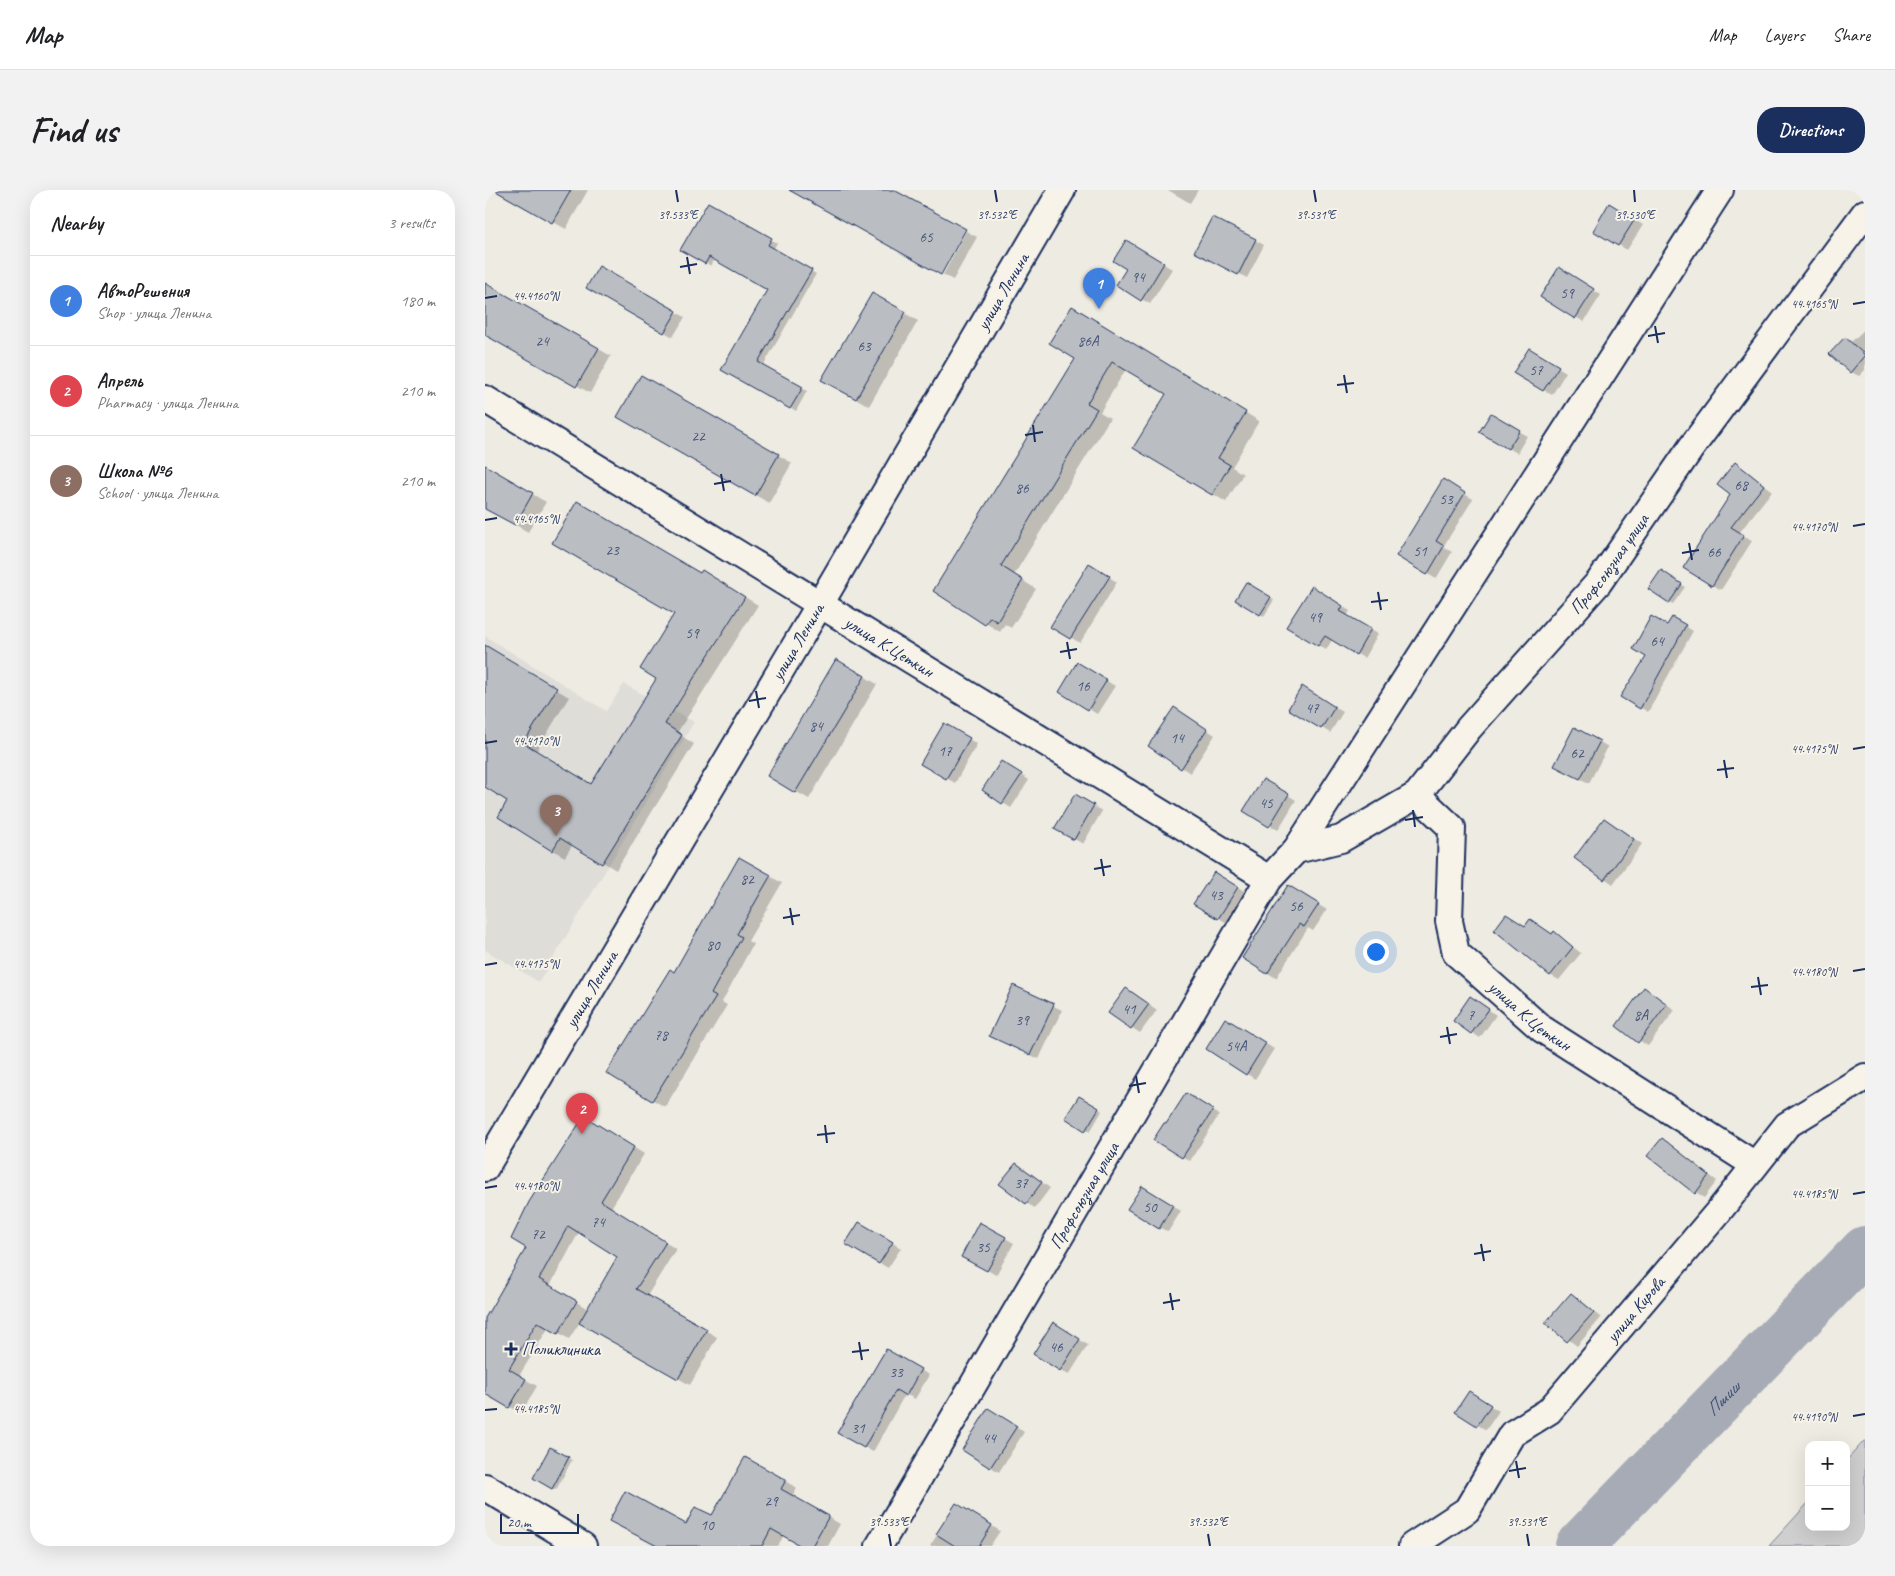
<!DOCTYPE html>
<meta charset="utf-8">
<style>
:root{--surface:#fff;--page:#f2f2f2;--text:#202124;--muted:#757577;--line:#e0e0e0;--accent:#1b2f5e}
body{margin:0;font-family:Caveat,sans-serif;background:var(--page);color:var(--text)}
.controls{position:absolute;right:15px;bottom:15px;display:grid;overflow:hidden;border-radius:10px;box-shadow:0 5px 20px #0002}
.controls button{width:45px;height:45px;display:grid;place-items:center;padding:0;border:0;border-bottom:1px solid var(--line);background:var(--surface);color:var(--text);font:25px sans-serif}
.scale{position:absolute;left:15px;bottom:12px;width:79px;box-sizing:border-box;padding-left:5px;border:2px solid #1b2f5e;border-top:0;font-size:14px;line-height:18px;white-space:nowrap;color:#1b2f5e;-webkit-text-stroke:4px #f7f3e8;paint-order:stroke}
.you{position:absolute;left:890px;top:761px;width:18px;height:18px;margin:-12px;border:4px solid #fff;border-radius:50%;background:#1a73e8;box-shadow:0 0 0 8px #1a73e833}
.badge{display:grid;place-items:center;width:32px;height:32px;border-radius:50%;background:var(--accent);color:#fff;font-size:16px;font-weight:700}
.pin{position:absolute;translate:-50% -41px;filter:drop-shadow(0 1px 2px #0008)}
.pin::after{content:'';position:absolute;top:26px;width:18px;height:15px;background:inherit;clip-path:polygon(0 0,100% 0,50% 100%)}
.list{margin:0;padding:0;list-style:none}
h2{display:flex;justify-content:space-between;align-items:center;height:65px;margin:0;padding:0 20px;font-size:21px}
h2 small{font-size:16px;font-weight:400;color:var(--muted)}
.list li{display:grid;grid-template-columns:32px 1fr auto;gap:15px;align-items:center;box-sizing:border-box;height:90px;padding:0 20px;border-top:1px solid var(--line)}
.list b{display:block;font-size:19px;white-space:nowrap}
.list p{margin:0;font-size:16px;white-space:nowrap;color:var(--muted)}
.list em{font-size:16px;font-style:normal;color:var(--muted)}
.map{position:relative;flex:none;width:1380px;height:1356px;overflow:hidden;border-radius:20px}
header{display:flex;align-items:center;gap:30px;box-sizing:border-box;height:70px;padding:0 25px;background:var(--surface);border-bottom:1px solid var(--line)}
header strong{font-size:24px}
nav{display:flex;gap:28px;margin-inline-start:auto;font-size:18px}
.intro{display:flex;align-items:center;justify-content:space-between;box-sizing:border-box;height:120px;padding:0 30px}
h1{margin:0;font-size:35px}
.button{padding:12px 22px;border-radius:20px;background:var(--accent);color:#fff;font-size:18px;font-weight:700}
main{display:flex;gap:30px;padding:0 30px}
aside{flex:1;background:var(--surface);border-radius:20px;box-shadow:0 5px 20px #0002}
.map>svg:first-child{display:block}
.built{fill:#deddd8}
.green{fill:#cfcfcf;stroke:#757f96}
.shadow{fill:#0003;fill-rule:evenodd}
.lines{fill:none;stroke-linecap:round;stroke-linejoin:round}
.river{stroke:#a6abb5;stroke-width:48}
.building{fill:#babdc2;stroke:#1b2f5e}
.minor-casing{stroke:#1b2f5e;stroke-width:30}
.minor{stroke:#f7f3e8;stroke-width:26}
.ticks{fill:none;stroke:#1b2f5e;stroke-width:2}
.poi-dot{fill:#1b2f5e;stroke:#f7f3e8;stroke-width:2}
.labels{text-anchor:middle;stroke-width:4;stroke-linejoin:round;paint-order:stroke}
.number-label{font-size:15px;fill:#435277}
.street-label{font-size:18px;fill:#1b2f5e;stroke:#f7f3e8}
.poi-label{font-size:18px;fill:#1b2f5e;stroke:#f7f3e8;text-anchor:start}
.water-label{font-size:19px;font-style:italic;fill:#455478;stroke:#f7f3e8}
.ticks-label{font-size:12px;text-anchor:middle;fill:#1b2f5e;stroke:#f7f3e8;stroke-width:4;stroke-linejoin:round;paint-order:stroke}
</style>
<header>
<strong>Map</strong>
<nav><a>Map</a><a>Layers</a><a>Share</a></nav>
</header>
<div class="intro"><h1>Find us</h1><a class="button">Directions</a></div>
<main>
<aside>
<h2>Nearby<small>3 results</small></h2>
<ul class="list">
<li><span class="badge" style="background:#3f7fe0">1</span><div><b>АвтоРешения</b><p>Shop · улица Ленина</p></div><em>180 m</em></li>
<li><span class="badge" style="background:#e0444e">2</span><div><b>Апрель</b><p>Pharmacy · улица Ленина</p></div><em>210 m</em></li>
<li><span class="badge" style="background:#8d6e63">3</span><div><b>Школа №6</b><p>School · улица Ленина</p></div><em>210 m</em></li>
</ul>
</aside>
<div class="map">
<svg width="1380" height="1356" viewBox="0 0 1380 1356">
<rect width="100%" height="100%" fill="#eeebe2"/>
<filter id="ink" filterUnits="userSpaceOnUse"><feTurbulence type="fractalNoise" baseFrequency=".02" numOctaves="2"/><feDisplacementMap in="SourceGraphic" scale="10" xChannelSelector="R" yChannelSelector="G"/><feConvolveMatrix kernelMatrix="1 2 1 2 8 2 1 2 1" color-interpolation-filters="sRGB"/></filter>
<g filter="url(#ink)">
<path class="built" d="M 0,446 L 121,521 L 139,494 L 209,532 L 54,792 L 0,760 Z"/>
<path class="green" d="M 1380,1250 L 1380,1356 L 1284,1356 L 1324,1312 L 1324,1337 L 1361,1337 L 1361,1271 Z"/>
<path class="shadow" d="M 30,0 L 103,0 L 81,39 L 25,8 Z
M 683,0 L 713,0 L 705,13 Z
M 223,14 L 292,53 L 288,60 L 331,84 L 278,176 L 322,201 L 311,221 L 238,179 L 283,99 L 230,69 L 226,76 L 197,60 Z
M 1133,20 L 1158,35 L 1142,60 L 1109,40 Z
M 481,41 L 492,47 L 468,90 L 458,85 Z
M 770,50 L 779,55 L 762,88 L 719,66 Z
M 642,52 L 687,79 L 665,114 L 633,95 L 642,79 Z
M 114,78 L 200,127 L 188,147 L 103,98 Z
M 1074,79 L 1116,105 L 1099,132 L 1057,107 Z
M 0,94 L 126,166 L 105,203 L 0,143 Z
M 387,104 L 433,131 L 384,216 L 338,189 Z
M 601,126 L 774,231 L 747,277 L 758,284 L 741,312 L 650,257 L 682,204 L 641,179 L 615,222 L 625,228 L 529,385 L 551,399 L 526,438 L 520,434 L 515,442 L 449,401 L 592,168 Z
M 1380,139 L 1380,180 L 1374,186 L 1366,182 L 1360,148 L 1366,152 Z
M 1044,159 L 1081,182 L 1067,205 L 1030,183 Z
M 157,187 L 307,273 L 284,313 L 134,227 Z
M 1007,225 L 1042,246 L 1032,263 L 996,242 Z
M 0,277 L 61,312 L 43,342 L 0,317 Z
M 1259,279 L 1287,301 L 1254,343 L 1267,351 L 1236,400 L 1227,395 L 1247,305 Z
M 958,291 L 988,309 L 958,357 L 967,362 L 951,389 L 912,365 Z
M 604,375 L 632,392 L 595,453 L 567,436 Z
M 216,384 L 230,389 L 273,415 L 192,543 L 209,554 L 131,680 L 88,654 L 80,667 L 67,660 L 24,611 L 0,596 L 0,456 L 84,507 L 51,562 L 106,596 L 173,489 Z
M 1181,384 L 1200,397 L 1188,414 L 1184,412 Z
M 761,393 L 789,410 L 779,426 L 752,410 Z
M 827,398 L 865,421 L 862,426 L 893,444 L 879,468 L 847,450 L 841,460 L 803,437 Z
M 1188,429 L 1208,441 L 1163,522 L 1137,507 Z
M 352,470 L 392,494 L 324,609 L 283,586 Z
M 593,474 L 630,496 L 612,524 L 576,502 Z
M 817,498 L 858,522 L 845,543 L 805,518 Z
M 698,524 L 730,545 L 705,583 L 664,556 Z
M 459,534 L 492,554 L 470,593 L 436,574 Z
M 1115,552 L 1123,557 L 1104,593 L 1079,581 Z
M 525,578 L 544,590 L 526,618 L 498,600 Z
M 778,590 L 811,610 L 793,640 L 760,621 Z
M 590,606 L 617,621 L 598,654 L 571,638 Z
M 1128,634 L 1157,654 L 1128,694 L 1091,668 Z
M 254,668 L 297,693 L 263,751 L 268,754 L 237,812 L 242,815 L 180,917 L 123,883 L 190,783 Z
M 729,683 L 761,702 L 742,733 L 710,714 Z
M 804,697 L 842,720 L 828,741 L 823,738 L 791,788 L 758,768 Z
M 1041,737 L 1068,745 L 1069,743 L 1096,763 L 1074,790 L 1065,785 Z
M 529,797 L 577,820 L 554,869 L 506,846 Z
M 642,799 L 672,820 L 655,843 L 625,823 Z
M 1168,804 L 1190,820 L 1163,856 L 1132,836 Z
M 994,813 L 1011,825 L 995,848 L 970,831 Z
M 749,834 L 789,859 L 770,889 L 722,859 Z
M 701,905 L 734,925 L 705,971 L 698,967 L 682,936 Z
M 595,907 L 617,921 L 605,942 L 582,928 Z
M 111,934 L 159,964 L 126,1018 L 191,1059 L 162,1106 L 232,1147 L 205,1195 L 95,1132 L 84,1149 L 64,1137 L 34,1186 L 52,1196 L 36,1223 L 0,1203 L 0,1131 ZM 94,1042 L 133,1066 L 103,1119 L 65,1096 Z
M 1177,949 L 1232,991 L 1219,1008 L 1164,966 Z
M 531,974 L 565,998 L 550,1018 L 541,1013 Z
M 658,997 L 696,1021 L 683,1042 L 674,1037 Z
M 374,1033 L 416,1058 L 403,1078 L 362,1054 Z
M 495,1034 L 529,1053 L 511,1085 L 477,1066 Z
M 1087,1104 L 1116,1128 L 1092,1156 L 1062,1133 Z
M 577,1139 L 603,1155 L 584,1185 L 550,1164 Z
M 402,1161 L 444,1185 L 430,1209 L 420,1204 L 388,1262 L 354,1243 Z
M 984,1203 L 1014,1221 L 1001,1240 L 972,1222 Z
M 512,1224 L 539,1242 L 514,1282 L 478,1260 Z
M 66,1259 L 87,1270 L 71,1300 L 50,1288 Z
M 261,1269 L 312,1298 L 307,1307 L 355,1334 L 343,1356 L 318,1356 L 299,1345 L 293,1356 L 173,1356 L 202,1335 L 227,1327 Z
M 472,1314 L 515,1341 L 505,1356 L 445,1356 Z"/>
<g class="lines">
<path class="river" id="s1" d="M 1094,1356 L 1380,1060"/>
</g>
<path class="building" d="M 9,0 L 86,0 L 67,33 Z
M 304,0 L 409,0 L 481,39 L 456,85 Z
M 223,12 L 287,48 L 283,55 L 327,80 L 273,172 L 318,197 L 305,219 L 236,180 L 282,100 L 224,67 L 220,74 L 195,60 Z
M 1124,13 L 1150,29 L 1133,56 L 1108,41 Z
M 727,27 L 771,49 L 753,85 L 709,62 Z
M 641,50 L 679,73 L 656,111 L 631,95 L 641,79 L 628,71 Z
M 114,76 L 192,121 L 179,143 L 101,98 Z
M 1074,77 L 1109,99 L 1090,129 L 1055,107 Z
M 0,93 L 114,158 L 91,197 L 0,145 Z
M 387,103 L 421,122 L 371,209 L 336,190 Z
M 587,116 L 761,222 L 733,268 L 745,275 L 727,305 L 648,258 L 681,204 L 627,172 L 602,213 L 612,219 L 516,376 L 538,390 L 512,432 L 505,427 L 500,435 L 448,401 L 590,169 L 564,153 Z
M 1360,147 L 1380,165 L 1365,183 L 1344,164 Z
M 1044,158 L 1074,176 L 1058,201 L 1028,183 Z
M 156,185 L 294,264 L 270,306 L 132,227 Z
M 1006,223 L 1035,240 L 1023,259 L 994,242 Z
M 1250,272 L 1279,295 L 1246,337 L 1259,345 L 1227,396 L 1198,378 L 1245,305 L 1232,295 Z
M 0,275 L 48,303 L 30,335 L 0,319 Z
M 958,289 L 980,303 L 951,351 L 959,356 L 942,385 L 911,366 Z
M 92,311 L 215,383 L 217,380 L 260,407 L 180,534 L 197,545 L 117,674 L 75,648 L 67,661 L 13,627 L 22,611 L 0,597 L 0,455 L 72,498 L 39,553 L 106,594 L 171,489 L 155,479 L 189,424 L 67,353 Z
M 604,373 L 625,386 L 585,449 L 565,437 Z
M 1176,380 L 1197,394 L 1184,413 L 1163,399 Z
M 761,392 L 786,407 L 775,425 L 750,410 Z
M 827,396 L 858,416 L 855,421 L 886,439 L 871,465 L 840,446 L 833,456 L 801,437 Z
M 1166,426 L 1182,435 L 1187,427 L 1201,435 L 1155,519 L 1135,507 L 1161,467 L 1148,459 Z
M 351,469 L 380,486 L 310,603 L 282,586 Z
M 592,472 L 622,490 L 603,520 L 574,502 Z
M 817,496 L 850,517 L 836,539 L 803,519 Z
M 689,517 L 722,539 L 696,579 L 663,556 Z
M 459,533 L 485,548 L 461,589 L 435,574 Z
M 1089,537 L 1115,551 L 1095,589 L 1069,576 Z
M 516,571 L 537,584 L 517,614 L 497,600 Z
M 778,589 L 804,604 L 784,637 L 758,621 Z
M 590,604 L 609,615 L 589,650 L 569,639 Z
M 1119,628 L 1149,649 L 1119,690 L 1089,668 Z
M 254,667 L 286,685 L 252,744 L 257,747 L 226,804 L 231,807 L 167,911 L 121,883 L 185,779 L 189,782 Z
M 729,682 L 753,697 L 733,729 L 708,714 Z
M 803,695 L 834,714 L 819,737 L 814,734 L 782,784 L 757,768 Z
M 1021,724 L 1040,736 L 1045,729 L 1067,744 L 1069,741 L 1088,757 L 1065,786 L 1009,740 Z
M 528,795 L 569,814 L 545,865 L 504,846 Z
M 1159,797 L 1182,814 L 1153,853 L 1131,836 Z
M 641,798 L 664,814 L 646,839 L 623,823 Z
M 985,806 L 1004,819 L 986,844 L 968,831 Z
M 740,828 L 781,853 L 761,885 L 721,859 Z
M 701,903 L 728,920 L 697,968 L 668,950 L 679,933 L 681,934 Z
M 594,906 L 614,918 L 600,941 L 580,928 Z
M 99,926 L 149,957 L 116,1011 L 181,1052 L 151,1099 L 222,1139 L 193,1189 L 94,1133 L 132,1067 L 83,1036 L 54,1089 L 92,1111 L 73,1144 L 52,1132 L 24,1179 L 41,1189 L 24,1218 L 0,1204 L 0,1128 L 41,1058 L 26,1049 L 44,1012 Z
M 1177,948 L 1224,985 L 1210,1004 L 1162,966 Z
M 531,973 L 557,992 L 541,1014 L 514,994 Z
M 657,996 L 688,1015 L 674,1039 L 642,1019 Z
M 374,1032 L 408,1052 L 394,1074 L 360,1054 Z
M 494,1032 L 521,1047 L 502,1081 L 476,1067 Z
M 1086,1103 L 1109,1122 L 1082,1152 L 1060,1133 Z
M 568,1132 L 595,1149 L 575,1181 L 548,1164 Z
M 401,1159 L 436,1179 L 421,1206 L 411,1200 L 379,1258 L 352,1243 Z
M 984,1201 L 1006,1215 L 992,1236 L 970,1222 Z
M 503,1218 L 532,1236 L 505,1278 L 477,1260 Z
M 65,1257 L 84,1267 L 67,1299 L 48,1288 Z
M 260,1267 L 301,1290 L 296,1299 L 344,1326 L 327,1356 L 316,1356 L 286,1339 L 277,1356 L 172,1356 L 124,1331 L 140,1301 L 201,1334 L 210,1317 L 227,1325 Z
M 471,1313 L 507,1335 L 494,1356 L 470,1356 L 451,1344 Z"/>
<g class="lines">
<g class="minor-casing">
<g id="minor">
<path id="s2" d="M 0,209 L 784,689"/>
<path id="s3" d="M 932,605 L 967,638 L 964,731 L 971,763 L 1057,839 L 1270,975"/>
<path id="s4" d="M 811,660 L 856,649 L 932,605 L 984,538 L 1114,392 L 1206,258 L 1380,23"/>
<path id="s5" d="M 0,978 L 335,414 L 577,0"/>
<path d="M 0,1297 L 98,1356"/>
<path id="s6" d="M 394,1356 L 784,689 L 811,660 L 1235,0"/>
<path id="s7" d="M 927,1356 L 982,1320 L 1027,1244 L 1064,1221 L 1234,1021 L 1302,935 L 1380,887"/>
</g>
</g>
<use href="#minor" class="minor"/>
</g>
</g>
<path class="ticks" d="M 191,0 L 193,12M 510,0 L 512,12M 829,0 L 831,12M 1149,0 L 1150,12M 202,67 L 205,84M 195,77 L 212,74M 0,108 L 12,106M 1368,114 L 1380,112M 1170,136 L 1173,153M 1163,146 L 1180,143M 859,185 L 862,203M 852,195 L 869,193M 548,235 L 550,252M 540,245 L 558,242M 236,284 L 239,301M 229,294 L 246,291M 0,330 L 12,328M 1368,336 L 1380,334M 1204,353 L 1207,370M 1197,363 L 1214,360M 893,402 L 896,420M 886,412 L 903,410M 582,452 L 585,469M 575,462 L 592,459M 271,501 L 274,518M 264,511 L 281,508M 0,553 L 12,551M 1368,559 L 1380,557M 1239,570 L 1242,588M 1232,580 L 1249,578M 928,620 L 930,637M 920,630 L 938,627M 616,669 L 619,686M 609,679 L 626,676M 305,718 L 308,735M 298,728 L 315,725M 0,775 L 12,773M 1368,781 L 1380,779M 1273,787 L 1276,805M 1266,797 L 1283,795M 962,837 L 965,854M 955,847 L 972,844M 651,886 L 654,903M 644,896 L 661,893M 340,935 L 342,953M 332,945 L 350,943M 0,998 L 12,996M 1368,1004 L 1380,1002M 996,1054 L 999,1071M 989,1064 L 1006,1061M 685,1103 L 688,1120M 678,1113 L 695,1110M 374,1152 L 377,1170M 367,1162 L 384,1160M 0,1220 L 12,1219M 1368,1226 L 1380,1224M 1031,1271 L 1034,1288M 1024,1281 L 1041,1278M 404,1344 L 406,1356M 723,1344 L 725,1356M 1042,1344 L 1044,1356"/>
<path class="poi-dot" d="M23.5 1151.5h5v5h5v5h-5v5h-5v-5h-5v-5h5z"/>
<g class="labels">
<g class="number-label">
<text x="441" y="52">65</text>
<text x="653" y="92">94</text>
<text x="1082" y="108">59</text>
<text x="57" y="156">24</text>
<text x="603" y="156">86А</text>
<text x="379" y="161">63</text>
<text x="1051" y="185">57</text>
<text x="213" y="251">22</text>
<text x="1256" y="300">68</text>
<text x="537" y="303">86</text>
<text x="961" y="314">53</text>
<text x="127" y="365">23</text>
<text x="935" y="366">51</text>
<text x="1229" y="367">66</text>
<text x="830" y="432">49</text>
<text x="207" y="448">59</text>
<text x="1172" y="456">64</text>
<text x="598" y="501">16</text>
<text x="827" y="523">47</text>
<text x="331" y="541">84</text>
<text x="692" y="553">14</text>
<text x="460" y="566">17</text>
<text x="1092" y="568">62</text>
<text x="781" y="618">45</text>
<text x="262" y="694">82</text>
<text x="731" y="710">43</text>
<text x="811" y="721">56</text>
<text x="228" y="760">80</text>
<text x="644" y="824">41</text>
<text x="986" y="830">7</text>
<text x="1156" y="830">8А</text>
<text x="537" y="835">39</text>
<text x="176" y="850">78</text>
<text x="751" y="861">54А</text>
<text x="536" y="998">37</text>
<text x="665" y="1022">50</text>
<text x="113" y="1037">74</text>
<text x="53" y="1049">72</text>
<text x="498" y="1062">35</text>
<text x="571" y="1162">46</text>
<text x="411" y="1187">33</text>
<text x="373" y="1243">31</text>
<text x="504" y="1253">44</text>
<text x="286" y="1316">29</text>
<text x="222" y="1340">10</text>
</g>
<g class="street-label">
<text dy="6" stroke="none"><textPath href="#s5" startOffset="1018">улица Ленина</textPath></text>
<text dy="6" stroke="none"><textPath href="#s4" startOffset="435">Профсоюзная улица</textPath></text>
<text dy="6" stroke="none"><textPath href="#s5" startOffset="612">улица Ленина</textPath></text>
<text dy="6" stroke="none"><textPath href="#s2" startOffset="474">улица К.Цеткин</textPath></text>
<text dy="6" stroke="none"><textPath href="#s5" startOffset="208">улица Ленина</textPath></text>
<text dy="6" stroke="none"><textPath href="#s3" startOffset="271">улица К.Цеткин</textPath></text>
<text dy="6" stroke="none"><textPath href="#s6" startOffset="406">Профсоюзная улица</textPath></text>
<text dy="6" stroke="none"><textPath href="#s7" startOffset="331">улица Кирова</textPath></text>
</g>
<g class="poi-label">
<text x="37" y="1165">Поликлиника</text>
</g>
<g class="water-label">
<text dy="7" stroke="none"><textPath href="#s1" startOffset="206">Пшиш</textPath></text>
</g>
</g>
<g class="ticks-label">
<text x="193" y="29">39.533°E</text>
<text x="512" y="29">39.532°E</text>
<text x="831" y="29">39.531°E</text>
<text x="1150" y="29">39.530°E</text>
<text x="51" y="110">44.4160°N</text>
<text x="1329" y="118">44.4165°N</text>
<text x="51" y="333">44.4165°N</text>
<text x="1329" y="341">44.4170°N</text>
<text x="51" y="555">44.4170°N</text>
<text x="1329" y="563">44.4175°N</text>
<text x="51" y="778">44.4175°N</text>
<text x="1329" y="786">44.4180°N</text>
<text x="51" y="1000">44.4180°N</text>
<text x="1329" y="1008">44.4185°N</text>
<text x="51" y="1223">44.4185°N</text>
<text x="1329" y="1231">44.4190°N</text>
<text x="404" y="1336">39.533°E</text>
<text x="723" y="1336">39.532°E</text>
<text x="1042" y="1336">39.531°E</text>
</g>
</svg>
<div class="controls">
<button>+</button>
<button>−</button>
</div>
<div class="scale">20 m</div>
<div class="you"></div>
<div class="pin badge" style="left:614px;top:119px;background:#3f7fe0">1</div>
<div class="pin badge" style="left:97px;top:944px;background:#e0444e">2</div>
<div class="pin badge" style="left:71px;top:646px;background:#8d6e63">3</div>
</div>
</main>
